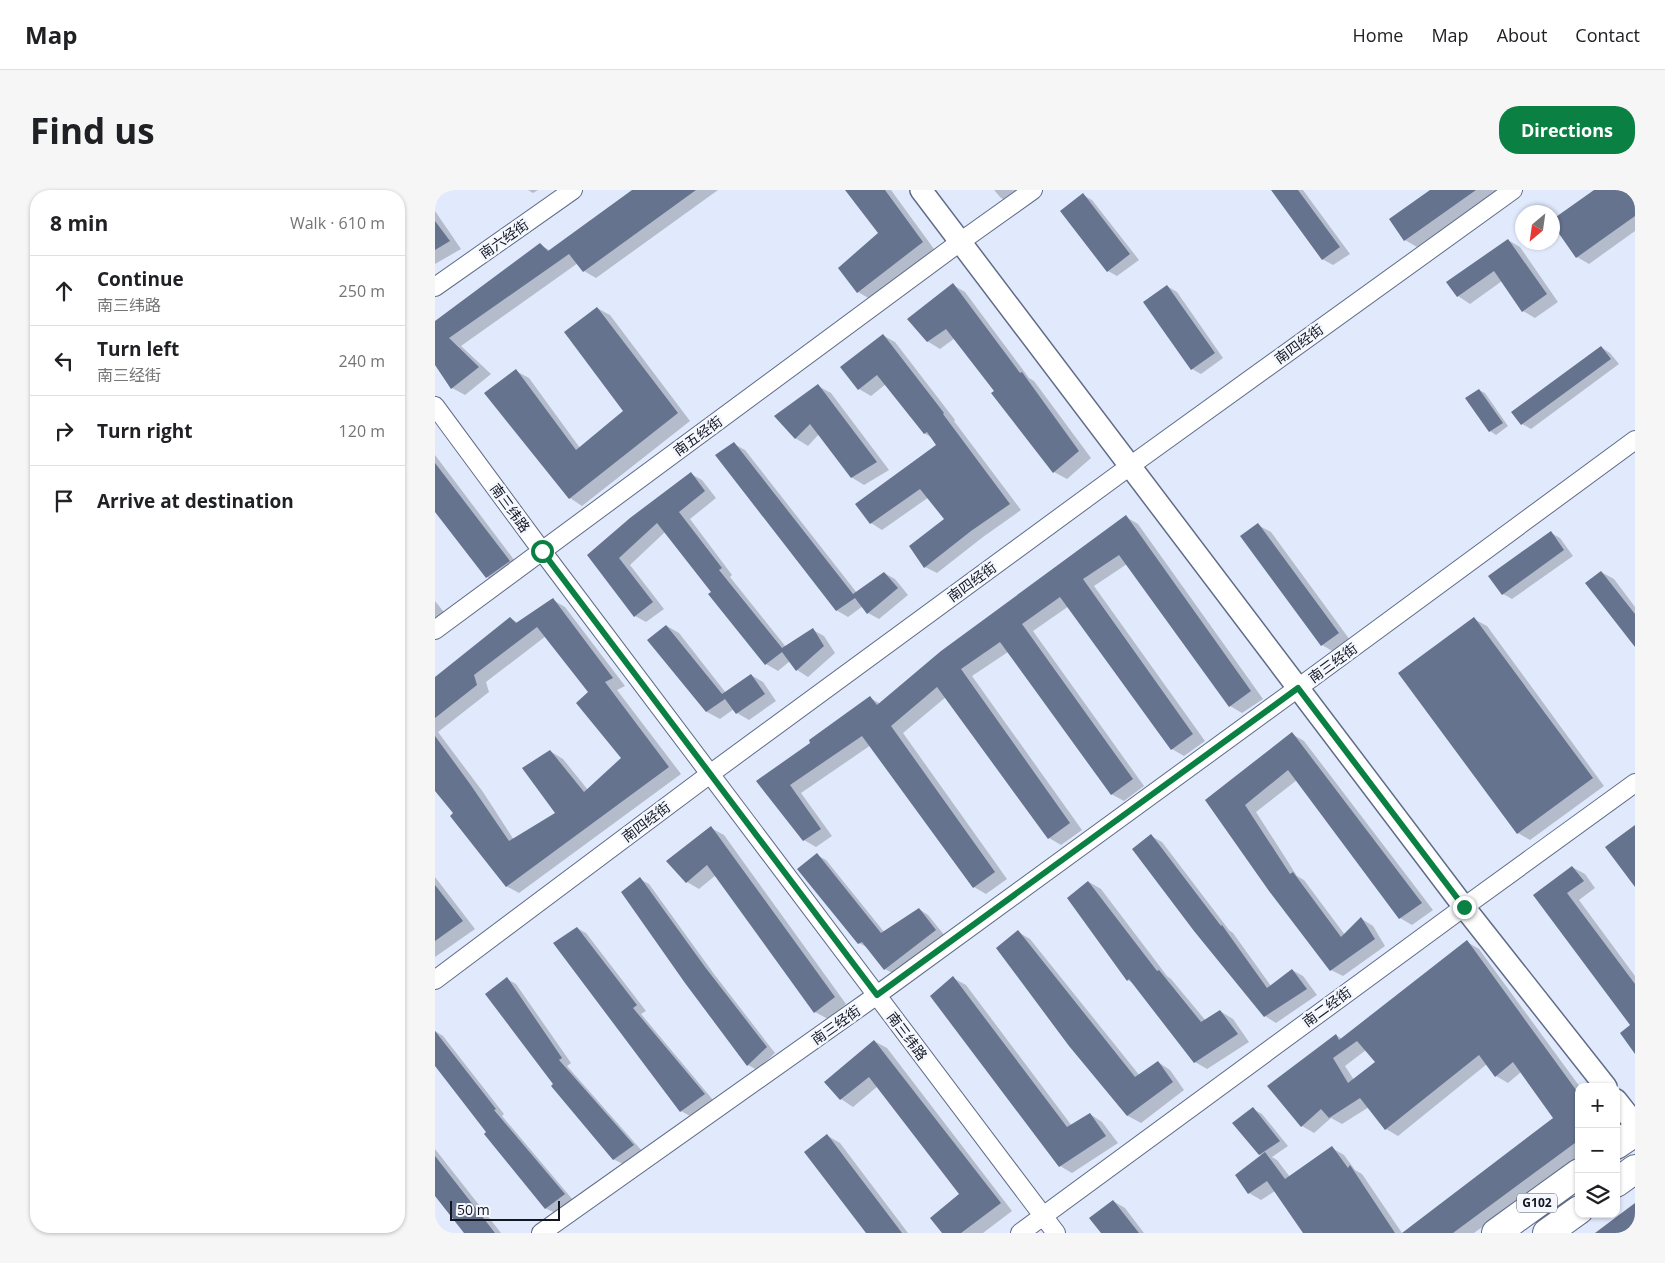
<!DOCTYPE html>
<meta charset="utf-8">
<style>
:root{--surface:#fff;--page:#f6f6f6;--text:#202124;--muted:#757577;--line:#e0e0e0;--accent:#0b8043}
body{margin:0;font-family:"Open Sans","Noto Sans SC",sans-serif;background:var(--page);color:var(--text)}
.controls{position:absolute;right:15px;bottom:15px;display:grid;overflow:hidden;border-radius:10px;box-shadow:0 1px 4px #0004}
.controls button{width:45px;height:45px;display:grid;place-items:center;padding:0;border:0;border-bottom:1px solid var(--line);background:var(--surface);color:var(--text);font:25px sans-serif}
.compass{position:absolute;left:1080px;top:15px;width:45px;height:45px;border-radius:50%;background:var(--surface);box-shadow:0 1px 4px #0004;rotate:209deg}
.scale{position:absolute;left:15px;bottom:12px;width:110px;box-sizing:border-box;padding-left:5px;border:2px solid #121621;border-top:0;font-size:14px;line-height:18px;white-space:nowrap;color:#121621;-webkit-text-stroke:4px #f4f7fe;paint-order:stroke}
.stop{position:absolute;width:15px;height:15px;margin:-11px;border:4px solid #0b8043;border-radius:50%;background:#fff}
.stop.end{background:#0b8043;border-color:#fff;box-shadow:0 1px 5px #0008}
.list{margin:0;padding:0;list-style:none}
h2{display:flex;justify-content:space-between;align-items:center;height:65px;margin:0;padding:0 20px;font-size:21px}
h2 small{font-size:16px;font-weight:400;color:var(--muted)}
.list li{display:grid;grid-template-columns:32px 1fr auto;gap:15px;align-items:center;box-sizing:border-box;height:70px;padding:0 20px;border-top:1px solid var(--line)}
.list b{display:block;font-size:19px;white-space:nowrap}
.list p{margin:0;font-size:16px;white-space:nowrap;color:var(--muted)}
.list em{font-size:16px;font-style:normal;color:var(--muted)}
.icon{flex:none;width:28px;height:28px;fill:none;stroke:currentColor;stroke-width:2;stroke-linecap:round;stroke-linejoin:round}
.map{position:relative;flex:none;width:1200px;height:1043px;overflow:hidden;border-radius:20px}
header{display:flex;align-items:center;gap:30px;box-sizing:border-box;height:70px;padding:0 25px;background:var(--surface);border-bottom:1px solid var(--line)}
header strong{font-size:24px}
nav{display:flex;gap:28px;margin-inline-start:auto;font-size:18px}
.intro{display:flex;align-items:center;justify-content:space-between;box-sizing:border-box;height:120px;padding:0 30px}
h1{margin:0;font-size:35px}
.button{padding:12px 22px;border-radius:20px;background:var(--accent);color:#fff;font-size:18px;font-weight:700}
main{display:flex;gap:30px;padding:0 30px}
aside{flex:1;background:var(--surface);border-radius:20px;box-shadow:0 1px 4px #0004}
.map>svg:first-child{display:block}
.shadow{fill:#0003;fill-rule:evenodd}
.building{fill:#66738f;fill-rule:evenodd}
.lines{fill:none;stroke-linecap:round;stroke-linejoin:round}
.minor-casing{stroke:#606c88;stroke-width:20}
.tertiary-casing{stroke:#606c88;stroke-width:24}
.trunk-casing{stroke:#606c88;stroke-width:30}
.minor{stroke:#fff;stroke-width:18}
.tertiary{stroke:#fff;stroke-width:21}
.trunk{stroke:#fff;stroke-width:28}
.route{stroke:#0b8043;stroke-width:6}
.labels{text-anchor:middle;stroke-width:5;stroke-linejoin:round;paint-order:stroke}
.shield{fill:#f4f7fe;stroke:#565a63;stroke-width:1}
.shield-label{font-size:12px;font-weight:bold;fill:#121621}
.street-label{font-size:14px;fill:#121621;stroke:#f4f7fe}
</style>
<header>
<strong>Map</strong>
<nav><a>Home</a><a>Map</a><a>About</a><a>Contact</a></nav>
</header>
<div class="intro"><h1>Find us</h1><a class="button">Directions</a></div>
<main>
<aside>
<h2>8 min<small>Walk · 610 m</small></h2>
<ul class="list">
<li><svg class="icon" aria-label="ahead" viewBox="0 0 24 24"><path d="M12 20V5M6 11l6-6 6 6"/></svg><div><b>Continue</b><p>南三纬路</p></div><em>250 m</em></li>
<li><svg class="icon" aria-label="left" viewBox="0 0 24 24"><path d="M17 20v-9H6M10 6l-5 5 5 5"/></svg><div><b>Turn left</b><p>南三经街</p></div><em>240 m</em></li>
<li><svg class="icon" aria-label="right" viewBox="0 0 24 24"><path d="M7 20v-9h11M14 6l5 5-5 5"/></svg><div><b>Turn right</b></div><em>120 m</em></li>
<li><svg class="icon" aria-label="arrive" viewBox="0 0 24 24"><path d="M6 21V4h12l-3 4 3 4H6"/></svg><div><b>Arrive at destination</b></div></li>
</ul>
</aside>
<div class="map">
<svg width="1200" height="1043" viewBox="0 0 1200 1043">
<rect width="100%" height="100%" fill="#e1eafd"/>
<path class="shadow" d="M 93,0 L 103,0 L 98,3 Z
M 199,0 L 283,0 L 161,88 L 149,81 L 143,73 L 26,156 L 56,184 L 30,205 L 17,198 L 0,173 L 0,132 L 105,55 L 116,61 Z
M 411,0 L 456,0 L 499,59 L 435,109 L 423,102 L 445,43 Z
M 559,0 L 590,0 L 575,13 L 566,8 Z
M 837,0 L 868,0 L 915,64 L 898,75 L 887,69 Z
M 998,0 L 1063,0 L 982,57 L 970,50 Z
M 1161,0 L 1200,0 L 1200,41 L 1154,74 L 1142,67 L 1118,31 Z
M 648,5 L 657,10 L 704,70 L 682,86 L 673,81 Z
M 0,21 L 26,59 L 0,74 Z
M 1073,50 L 1085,57 L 1123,112 L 1100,128 L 1088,121 L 1067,91 L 1035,114 L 1023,106 Z
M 518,95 L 530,102 L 594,188 L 599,191 L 656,268 L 632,289 L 619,282 L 561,201 L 520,148 L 505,159 L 492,151 Z
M 732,96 L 742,102 L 788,168 L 766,184 L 757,179 Z
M 162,118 L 175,125 L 255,231 L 147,316 L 135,308 L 50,203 L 81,181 L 94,188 L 145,258 L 190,221 Z
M 449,146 L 460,152 L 520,230 L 519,231 L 586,320 L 548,347 L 502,383 L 490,377 L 510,329 L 494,307 L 447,340 L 436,333 L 502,256 L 497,248 L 489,243 L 451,194 L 436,206 L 424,199 Z
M 1166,157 L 1175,163 L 1184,174 L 1096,239 L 1087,234 Z
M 383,196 L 396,203 L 454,280 L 429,295 L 416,287 L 384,244 L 373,256 L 360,248 Z
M 1044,200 L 1050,203 L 1073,236 L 1061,245 L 1055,241 Z
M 299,254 L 310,260 L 422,403 L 449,383 L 460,389 L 473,405 L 444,429 L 433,423 L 428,416 L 413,427 L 401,420 Z
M 0,265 L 86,379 L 65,394 L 52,387 L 0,320 Z
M 256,284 L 267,290 L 281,308 L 255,329 L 297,385 L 295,387 L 351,457 L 378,440 L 389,446 L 400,463 L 373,487 L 362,480 L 355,471 L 343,481 L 331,474 L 275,404 L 278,402 L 230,342 L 195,375 L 229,419 L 211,432 L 200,426 L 154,365 Z
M 691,327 L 703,334 L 828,509 L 807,523 L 795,516 L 692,374 L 659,396 L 770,551 L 749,566 L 737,559 L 634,416 L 598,441 L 709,596 L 689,611 L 676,604 L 573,462 L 537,486 L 647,640 L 626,655 L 614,648 L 511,507 L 468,543 L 572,689 L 551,704 L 539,697 L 436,555 L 366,603 L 397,646 L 381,657 L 369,650 L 323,591 L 377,553 L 435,508 L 446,514 Z
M 823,335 L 836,342 L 915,450 L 899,462 L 887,455 Z
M 1116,343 L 1125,348 L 1138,366 L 1077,409 L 1068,404 Z
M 1166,382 L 1179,389 L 1200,417 L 1200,455 Z
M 118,410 L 130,417 L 190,496 L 182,500 L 246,584 L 84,703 L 71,696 L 20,624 L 0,599 L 0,488 L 75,428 L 83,433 ZM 111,446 L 155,502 L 188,568 L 153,600 L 128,569 L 115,561 L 122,624 L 79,650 L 48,602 L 3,542 L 54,502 L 51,492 Z
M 0,411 L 16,431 L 0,440 Z
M 1039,429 L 1052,436 L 1169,596 L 1095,650 L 1083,643 Z
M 232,436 L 244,443 L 291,503 L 316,485 L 328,492 L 341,511 L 314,530 L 302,523 L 299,519 L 285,529 L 272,522 L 214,451 Z
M 857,544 L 869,551 L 998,720 L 977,735 L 965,728 L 862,590 L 821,622 L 862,686 L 869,690 L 910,745 L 927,729 L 938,736 L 950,756 L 908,786 L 896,780 L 772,610 Z
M 276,638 L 289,645 L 411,814 L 393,829 L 380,822 L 281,685 L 264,699 L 252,692 Z
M 716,646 L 727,652 L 794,740 L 798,743 L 836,796 L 857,780 L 868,786 L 882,805 L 841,833 L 830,826 L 760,741 Z
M 382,665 L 391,670 L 450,743 L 484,719 L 493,725 L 510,746 L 459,784 L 450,779 L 433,758 L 424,753 Z
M 1137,677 L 1150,684 L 1160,698 L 1144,710 L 1200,786 L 1200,862 L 1197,835 L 1100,705 Z
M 0,687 L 40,739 L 0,767 Z
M 205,689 L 214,694 L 279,784 L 340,863 L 322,880 L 313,875 Z
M 654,692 L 666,699 L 732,786 L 736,789 L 771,831 L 785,821 L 798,829 L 814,852 L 772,879 L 760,872 L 699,794 L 693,790 Z
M 142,738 L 151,743 L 211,821 L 206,824 L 278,910 L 255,926 L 246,921 Z
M 583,742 L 595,749 L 705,886 L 723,872 L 735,880 L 749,900 L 706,933 L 693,926 L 635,855 Z
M 1032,752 L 1044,759 L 1145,897 L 1144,966 L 1039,1043 L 970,1043 L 1120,929 L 1086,882 L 1073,893 L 1061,886 L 1052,874 L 963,946 L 951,939 L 934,917 L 907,934 L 896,928 L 879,943 L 867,936 L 901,845 L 907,849 ZM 931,860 L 942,872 L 919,890 L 910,876 Z
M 518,788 L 531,795 L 637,936 L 655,924 L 667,932 L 683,953 L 637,983 L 625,976 Z
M 72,789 L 81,794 L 136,873 L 132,876 L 207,961 L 188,974 L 178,969 L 120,894 Z
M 0,841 L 8,846 L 69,924 L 67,926 L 138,1010 L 120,1023 L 110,1018 L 0,873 Z
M 439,851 L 452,858 L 577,1021 L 548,1043 L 509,1043 L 526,1004 L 443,896 L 418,917 L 406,909 Z
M 818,919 L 827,924 L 853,956 L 837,967 L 842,970 L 855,987 L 897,958 L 909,965 L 920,980 L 927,984 L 967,1043 L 870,1043 L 840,1001 L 826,1010 L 814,1003 L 827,966 L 824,964 Z
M 393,946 L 405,953 L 473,1043 L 432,1043 Z
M 0,959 L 66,1043 L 31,1043 L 0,1004 Z
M 678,1011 L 690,1018 L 709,1043 L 667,1043 Z"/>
<path class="building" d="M 197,0 L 261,0 L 148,82 L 134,64 L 14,148 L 44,177 L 16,199 L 0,175 L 0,131 L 105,53 L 113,61 Z
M 410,0 L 450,0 L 488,52 L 422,103 L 403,78 L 443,43 Z
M 836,0 L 863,0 L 905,57 L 887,70 Z
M 995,0 L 1041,0 L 969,51 L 954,29 Z
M 1159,0 L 1200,0 L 1200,26 L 1141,68 L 1118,35 L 1118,29 Z
M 648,3 L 695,64 L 672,82 L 625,21 Z
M 0,31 L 15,51 L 0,60 Z
M 1073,49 L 1112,104 L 1087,122 L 1059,81 L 1022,107 L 1011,92 Z
M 518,93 L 585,183 L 587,182 L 644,261 L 618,283 L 556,203 L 559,201 L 511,139 L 492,152 L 472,129 Z
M 732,95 L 780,163 L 756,180 L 708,112 Z
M 162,117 L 243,223 L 134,309 L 49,203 L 81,179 L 141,260 L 188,221 L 129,142 Z
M 448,144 L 509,223 L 508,224 L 575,314 L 536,341 L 489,378 L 474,356 L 509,329 L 485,299 L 435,334 L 420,314 L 501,255 L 492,242 L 489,244 L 442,185 L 423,200 L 405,177 Z
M 1166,156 L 1176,169 L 1086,235 L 1076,222 Z
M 383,194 L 442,272 L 416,288 L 375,234 L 360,249 L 339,226 Z
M 1044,199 L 1068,233 L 1054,242 L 1030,208 Z
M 299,252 L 418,404 L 449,382 L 463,398 L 432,424 L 420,408 L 401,421 L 280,265 Z
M 0,273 L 75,371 L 51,388 L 0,322 Z
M 256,282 L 270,301 L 244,322 L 287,378 L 284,380 L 347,458 L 378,438 L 389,456 L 361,481 L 347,462 L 330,475 L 273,404 L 276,402 L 222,333 L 184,368 L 218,412 L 199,427 L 152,365 L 195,328 Z
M 691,325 L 816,501 L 794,517 L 684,365 L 648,389 L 758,544 L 736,560 L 625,407 L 587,434 L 698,589 L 676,605 L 565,452 L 526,479 L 635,633 L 613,649 L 502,497 L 456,536 L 560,682 L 538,698 L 427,546 L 355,595 L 386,639 L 368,651 L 321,591 L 375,553 L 374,550 L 435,506 L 442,515 L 506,461 Z
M 823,333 L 904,443 L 886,456 L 805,346 Z
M 1116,341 L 1129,360 L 1067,405 L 1053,386 Z
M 1166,381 L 1200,424 L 1200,457 L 1150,393 Z
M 118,408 L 178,488 L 170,492 L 234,577 L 71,697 L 15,626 L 18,623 L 0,601 L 0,546 L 35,594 L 74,651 L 120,623 L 87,578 L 115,560 L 149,602 L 186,568 L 141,513 L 153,502 L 102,437 L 39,485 L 42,495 L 0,528 L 0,487 L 75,427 L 81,433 Z
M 1039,427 L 1158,588 L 1082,644 L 963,483 Z
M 231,435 L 287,504 L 316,484 L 330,504 L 301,524 L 290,509 L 271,522 L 212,450 Z
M 857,542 L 987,713 L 964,729 L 853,580 L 810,615 L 855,684 L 858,682 L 906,747 L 926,727 L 940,749 L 895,781 L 834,701 L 770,610 Z
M 1200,635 L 1200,697 L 1170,657 Z
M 276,636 L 400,807 L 379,823 L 272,675 L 251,693 L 231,671 Z
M 716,644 L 786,736 L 787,735 L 832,798 L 857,779 L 872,799 L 829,827 L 759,741 L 697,659 Z
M 382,663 L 446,743 L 484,718 L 501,740 L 449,780 L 427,752 L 423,754 L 362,679 Z
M 1137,676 L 1149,691 L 1132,703 L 1200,794 L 1200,864 L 1185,843 L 1195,835 L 1098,705 Z
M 205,687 L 270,777 L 332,857 L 312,876 L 250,793 L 186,702 Z
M 653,691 L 722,781 L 724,780 L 766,832 L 785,820 L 803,844 L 759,873 L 694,789 L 692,791 L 632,708 Z
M 0,695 L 28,731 L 0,751 Z
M 142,737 L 202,815 L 198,818 L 270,904 L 245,922 L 118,753 Z
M 583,740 L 700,887 L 723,871 L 738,892 L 692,926 L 634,856 L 561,758 Z
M 1032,750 L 1144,904 L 1144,950 L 1018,1043 L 967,1043 L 1118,928 L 1078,872 L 1060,887 L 1044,865 L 950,940 L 925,908 L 894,928 L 886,919 L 866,937 L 832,896 L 901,844 L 904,850 ZM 922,851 L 940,872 L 913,893 L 898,868 Z
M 518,786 L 632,937 L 655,923 L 671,946 L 624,977 L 495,806 Z
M 72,787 L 127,868 L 124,870 L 199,955 L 178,970 L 116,896 L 118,894 L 50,804 Z
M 0,841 L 61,919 L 59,920 L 130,1004 L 110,1019 L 49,944 L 51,942 L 0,876 Z
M 439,850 L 566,1013 L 526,1043 L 507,1043 L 495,1028 L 524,1004 L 434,887 L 405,910 L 389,892 Z
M 818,917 L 845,951 L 824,965 L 797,933 Z
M 392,944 L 467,1043 L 431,1043 L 369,962 Z
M 897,956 L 913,978 L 915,975 L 960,1043 L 868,1043 L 832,991 L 813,1004 L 800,985 L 830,962 L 850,989 Z
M 0,966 L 60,1043 L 29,1043 L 0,1006 Z
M 678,1010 L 704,1043 L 666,1043 L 654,1028 Z
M 1200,1013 L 1200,1043 L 1160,1043 Z"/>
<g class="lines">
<g class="minor-casing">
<path id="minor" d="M 0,97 L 138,0
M 0,216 L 107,361 L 621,1043
M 0,440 L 525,52 L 598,0
M 0,790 L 275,584 L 695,276 L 1078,0
M 106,1043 L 442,805 L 863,498 L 1200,250
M 585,1043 L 1029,717 L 1200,593"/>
</g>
<g class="tertiary-casing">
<path id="tertiary" d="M 486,0 L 1029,717 L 1171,897
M 1181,910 L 1200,934"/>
</g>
<g class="trunk-casing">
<path id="trunk" d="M 1181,955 L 1200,942
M 1181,993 L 1200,979
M 1061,1043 L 1144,983
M 1112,1043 L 1144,1020"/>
</g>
<use href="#minor" class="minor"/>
<use href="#tertiary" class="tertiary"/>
<use href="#trunk" class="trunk"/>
</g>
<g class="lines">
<path class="route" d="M 107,361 L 442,805 L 863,498 L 1029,717"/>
</g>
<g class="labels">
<rect class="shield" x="1082" y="1003.5" width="40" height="19" rx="4"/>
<g class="shield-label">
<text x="1102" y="1017">G102</text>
</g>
<g class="street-label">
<text transform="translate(69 49) rotate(-35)" y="5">南六经街</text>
<text transform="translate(864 154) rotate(-36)" y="5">南四经街</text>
<text transform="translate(263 246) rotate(-36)" y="5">南五经街</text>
<text transform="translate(75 318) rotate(54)" y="5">南三纬路</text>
<text transform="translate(537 392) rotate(-36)" y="5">南四经街</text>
<text transform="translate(898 473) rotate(-36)" y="5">南三经街</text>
<text transform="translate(211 632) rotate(-37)" y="5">南四经街</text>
<text transform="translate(892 817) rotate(-36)" y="5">南二经街</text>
<text transform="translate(401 835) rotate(-35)" y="5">南三经街</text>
<text transform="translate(472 846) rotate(53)" y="5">南三纬路</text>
</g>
</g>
</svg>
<div class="controls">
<button>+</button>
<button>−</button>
<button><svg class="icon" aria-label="layers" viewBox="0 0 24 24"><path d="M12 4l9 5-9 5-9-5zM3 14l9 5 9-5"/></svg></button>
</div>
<svg class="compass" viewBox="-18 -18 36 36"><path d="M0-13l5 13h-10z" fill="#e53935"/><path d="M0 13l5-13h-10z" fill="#757577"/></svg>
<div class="scale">50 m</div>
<div class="stop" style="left:107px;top:361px"></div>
<div class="stop end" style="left:1029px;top:717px"></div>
</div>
</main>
